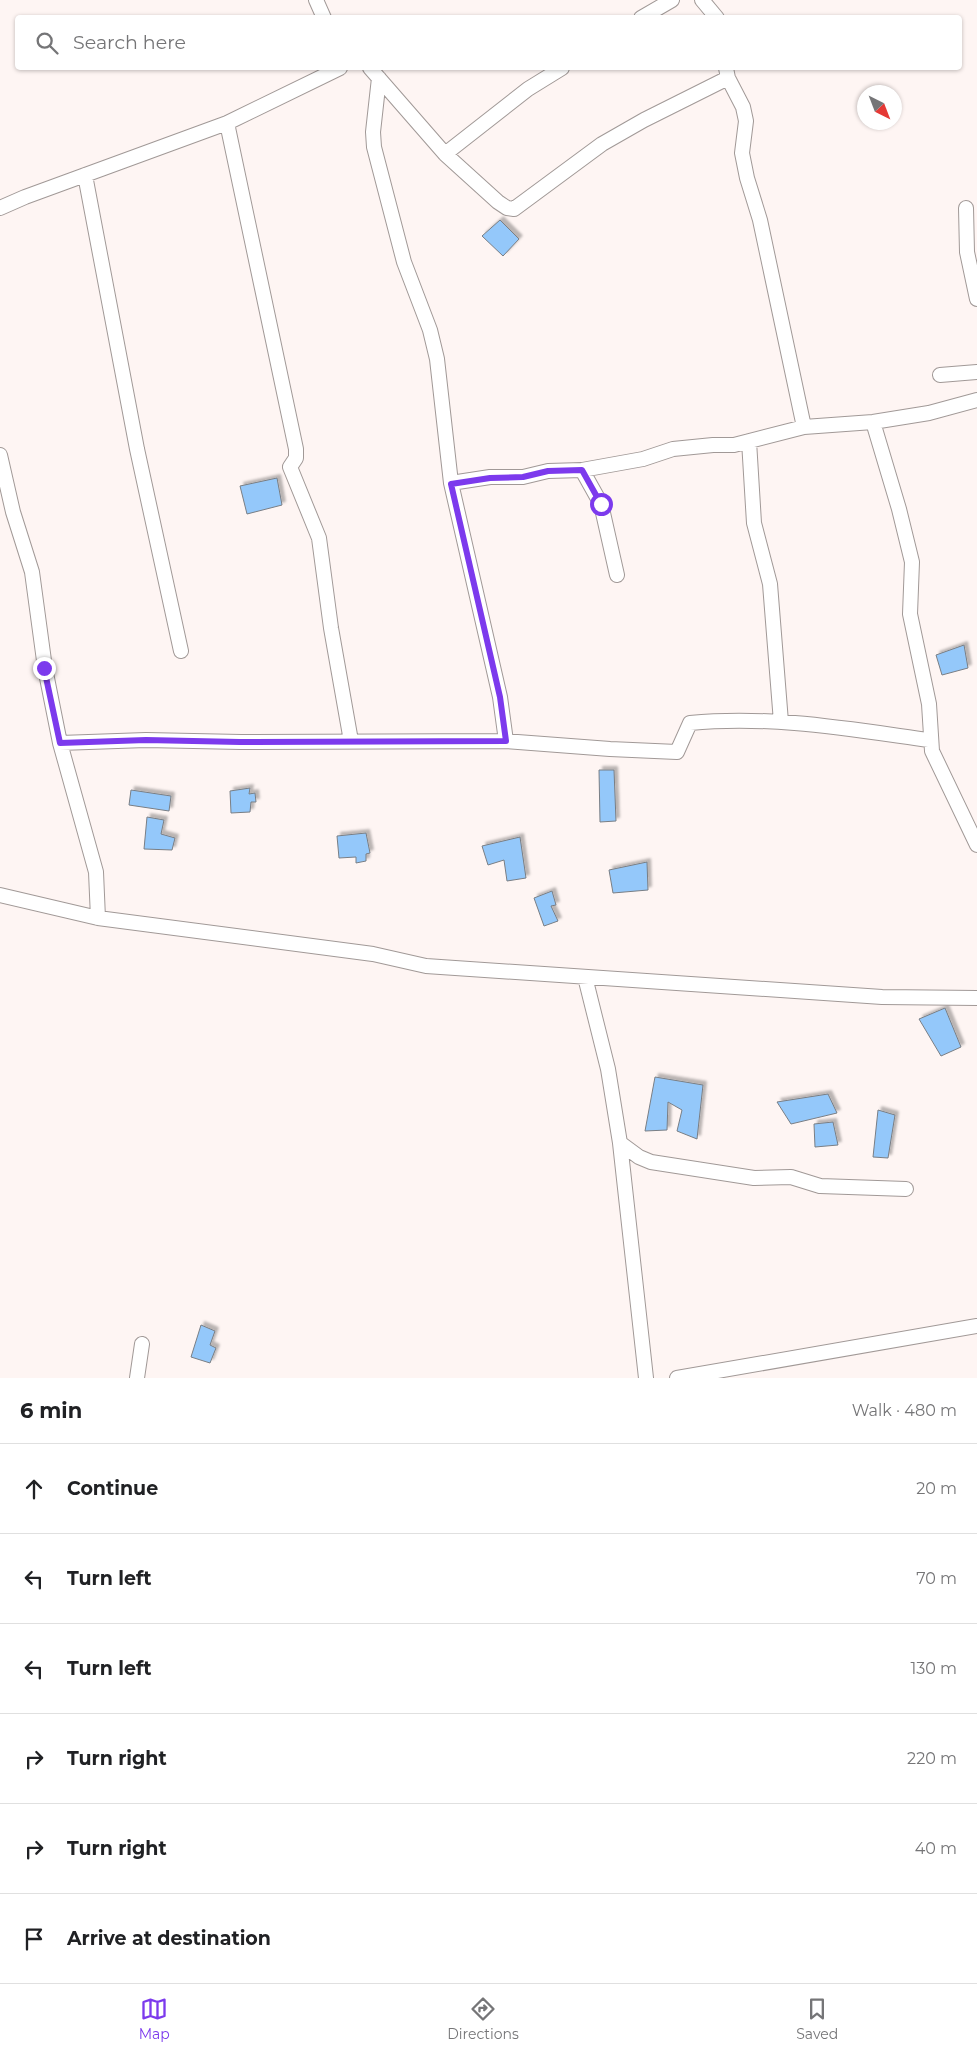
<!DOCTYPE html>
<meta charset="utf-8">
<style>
:root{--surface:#fff;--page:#f2f2f2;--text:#202124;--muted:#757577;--line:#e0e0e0;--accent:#7c3aed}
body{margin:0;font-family:Montserrat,sans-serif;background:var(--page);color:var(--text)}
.compass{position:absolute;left:857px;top:85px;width:45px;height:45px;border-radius:50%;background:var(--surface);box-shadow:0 1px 4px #0004;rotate:138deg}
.stop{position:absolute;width:15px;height:15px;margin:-11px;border:4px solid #7c3aed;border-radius:50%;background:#fff}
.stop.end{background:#7c3aed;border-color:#fff;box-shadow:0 1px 5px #0008}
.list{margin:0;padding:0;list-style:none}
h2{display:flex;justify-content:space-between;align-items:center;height:65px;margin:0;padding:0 20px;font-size:21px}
h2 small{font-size:16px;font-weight:400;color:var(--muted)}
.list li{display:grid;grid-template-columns:32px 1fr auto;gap:15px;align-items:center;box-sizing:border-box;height:90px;padding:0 20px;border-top:1px solid var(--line)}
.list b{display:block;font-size:19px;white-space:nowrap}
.list em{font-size:16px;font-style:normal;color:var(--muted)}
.icon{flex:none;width:28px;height:28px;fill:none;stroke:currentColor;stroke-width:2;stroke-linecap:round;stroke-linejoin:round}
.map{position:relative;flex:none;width:977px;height:1378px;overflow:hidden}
.search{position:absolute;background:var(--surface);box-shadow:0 1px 4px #0004;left:15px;right:15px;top:15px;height:55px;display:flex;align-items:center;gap:12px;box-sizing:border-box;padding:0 18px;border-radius:5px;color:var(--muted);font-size:19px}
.sheet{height:605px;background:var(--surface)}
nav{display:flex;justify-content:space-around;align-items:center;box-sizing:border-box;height:70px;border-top:1px solid var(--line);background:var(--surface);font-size:14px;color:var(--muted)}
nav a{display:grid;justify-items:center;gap:2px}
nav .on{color:var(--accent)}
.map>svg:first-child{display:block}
.building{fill:#94c8fa;stroke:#797e84;filter:url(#shadow)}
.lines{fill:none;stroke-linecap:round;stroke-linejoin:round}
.minor-casing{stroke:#a19997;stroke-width:16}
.minor{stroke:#fff;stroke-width:14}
.route{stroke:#7c3aed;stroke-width:6}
</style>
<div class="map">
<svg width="977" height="1378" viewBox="0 0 977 1378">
<defs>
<filter id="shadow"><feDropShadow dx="3.5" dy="-3.5" stdDeviation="1" flood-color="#0004"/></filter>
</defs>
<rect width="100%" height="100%" fill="#fef5f3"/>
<path class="building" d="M 500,220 L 519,239 L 503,256 L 482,236 Z
M 277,478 L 282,505 L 247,514 L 240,486 Z
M 964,645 L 968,668 L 942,675 L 936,655 Z
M 599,770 L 614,770 L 616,821 L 600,822 Z
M 250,788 L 249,794 L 255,793 L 256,802 L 251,802 L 250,812 L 231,813 L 230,791 Z
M 131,790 L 171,796 L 169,811 L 129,805 Z
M 147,817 L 164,820 L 161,834 L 175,838 L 172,850 L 144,849 Z
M 366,833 L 370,853 L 366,854 L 366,861 L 356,863 L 356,857 L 339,858 L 337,836 Z
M 520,837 L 526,878 L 507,881 L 504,860 L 488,865 L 482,846 Z
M 647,862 L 648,890 L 613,893 L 609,870 Z
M 552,891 L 556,905 L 551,906 L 558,921 L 544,926 L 534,898 Z
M 945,1008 L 961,1047 L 941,1056 L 919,1019 Z
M 655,1077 L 703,1085 L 697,1139 L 677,1131 L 682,1110 L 668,1102 L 667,1130 L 645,1131 Z
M 828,1094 L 837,1113 L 791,1124 L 777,1102 Z
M 878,1110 L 895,1115 L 888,1158 L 873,1157 Z
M 833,1122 L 838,1145 L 815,1147 L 814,1124 Z
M 201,1325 L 215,1331 L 210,1345 L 216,1348 L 210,1363 L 191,1357 Z"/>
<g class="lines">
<g class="minor-casing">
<path id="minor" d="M 316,0 L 324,18
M 702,0 L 717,18
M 641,18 L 672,0
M 370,68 L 445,154 L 498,202 L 507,208 L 514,209 L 602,144 L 644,120 L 728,78
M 726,68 L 728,78 L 743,107 L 746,121 L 742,153 L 747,178 L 760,220 L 804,427
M 379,78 L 373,132 L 374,147 L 404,262 L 430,330 L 437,359 L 451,483 L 500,697 L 506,741
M 227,123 L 296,449 L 296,458 L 290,467 L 319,538 L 331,628 L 351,741
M 445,154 L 528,89 L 562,68
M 85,175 L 137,449 L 181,651
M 0,208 L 25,197 L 227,123 L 340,68
M 966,208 L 967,252 L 977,299
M 940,375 L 977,372
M 873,422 L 899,509 L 912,562 L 910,614 L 929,704 L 932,751 L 977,845
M 749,441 L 754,523 L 770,584 L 781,722
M 0,455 L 13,512 L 32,572 L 45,668 L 60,743 L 96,872 L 98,918
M 582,470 L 601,504 L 617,575
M 451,483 L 490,477 L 523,477 L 548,471 L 582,470 L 643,459 L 673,449 L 713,445 L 734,445 L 804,427 L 873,422 L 929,413 L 977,400
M 60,743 L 146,740 L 241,742 L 506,741 L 610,749 L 677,752 L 690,723 C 770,715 849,729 929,740
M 0,895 L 98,918 L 373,954 L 426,966 L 882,997 L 977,998
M 585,977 L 608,1069 L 620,1143 L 646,1378
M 620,1143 L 639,1157 L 651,1162 L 754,1178 L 791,1177 L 820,1186 L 906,1189
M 137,1378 L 142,1344
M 677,1378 L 977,1326"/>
</g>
<use href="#minor" class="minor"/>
</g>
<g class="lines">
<path class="route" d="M 44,668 L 60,743 L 146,740 L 240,742 L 506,741 L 500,697 L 451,484 L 490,478 L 523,477 L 548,471 L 582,470 L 601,504"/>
</g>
</svg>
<svg class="compass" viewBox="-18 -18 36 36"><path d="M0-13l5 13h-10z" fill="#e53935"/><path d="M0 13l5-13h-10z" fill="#757577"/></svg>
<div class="stop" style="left:601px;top:504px"></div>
<div class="stop end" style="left:44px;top:668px"></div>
<div class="search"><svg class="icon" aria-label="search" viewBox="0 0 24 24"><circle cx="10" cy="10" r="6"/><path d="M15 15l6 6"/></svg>Search here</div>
</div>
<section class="sheet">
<h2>6 min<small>Walk · 480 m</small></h2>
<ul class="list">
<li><svg class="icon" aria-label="ahead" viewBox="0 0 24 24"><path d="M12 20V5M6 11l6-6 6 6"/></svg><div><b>Continue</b></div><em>20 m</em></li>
<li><svg class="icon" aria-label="left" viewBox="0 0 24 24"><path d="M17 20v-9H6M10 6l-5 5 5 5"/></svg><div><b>Turn left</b></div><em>70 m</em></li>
<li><svg class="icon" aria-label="left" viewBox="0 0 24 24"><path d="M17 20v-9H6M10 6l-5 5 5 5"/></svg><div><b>Turn left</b></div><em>130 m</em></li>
<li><svg class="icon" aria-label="right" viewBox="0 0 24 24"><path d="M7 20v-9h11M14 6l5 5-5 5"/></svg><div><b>Turn right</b></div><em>220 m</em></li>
<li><svg class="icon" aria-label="right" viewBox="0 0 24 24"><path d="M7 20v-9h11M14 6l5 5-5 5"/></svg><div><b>Turn right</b></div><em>40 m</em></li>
<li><svg class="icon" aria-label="arrive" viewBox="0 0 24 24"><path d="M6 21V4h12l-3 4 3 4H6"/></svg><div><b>Arrive at destination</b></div></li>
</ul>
</section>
<nav>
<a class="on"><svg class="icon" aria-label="map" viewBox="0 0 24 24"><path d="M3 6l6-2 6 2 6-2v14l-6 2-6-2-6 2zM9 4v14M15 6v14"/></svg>Map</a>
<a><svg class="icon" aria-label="directions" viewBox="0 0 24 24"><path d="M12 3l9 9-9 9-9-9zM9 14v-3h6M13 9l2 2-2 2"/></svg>Directions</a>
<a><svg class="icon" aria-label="saved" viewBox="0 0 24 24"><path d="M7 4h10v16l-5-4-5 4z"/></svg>Saved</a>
</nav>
